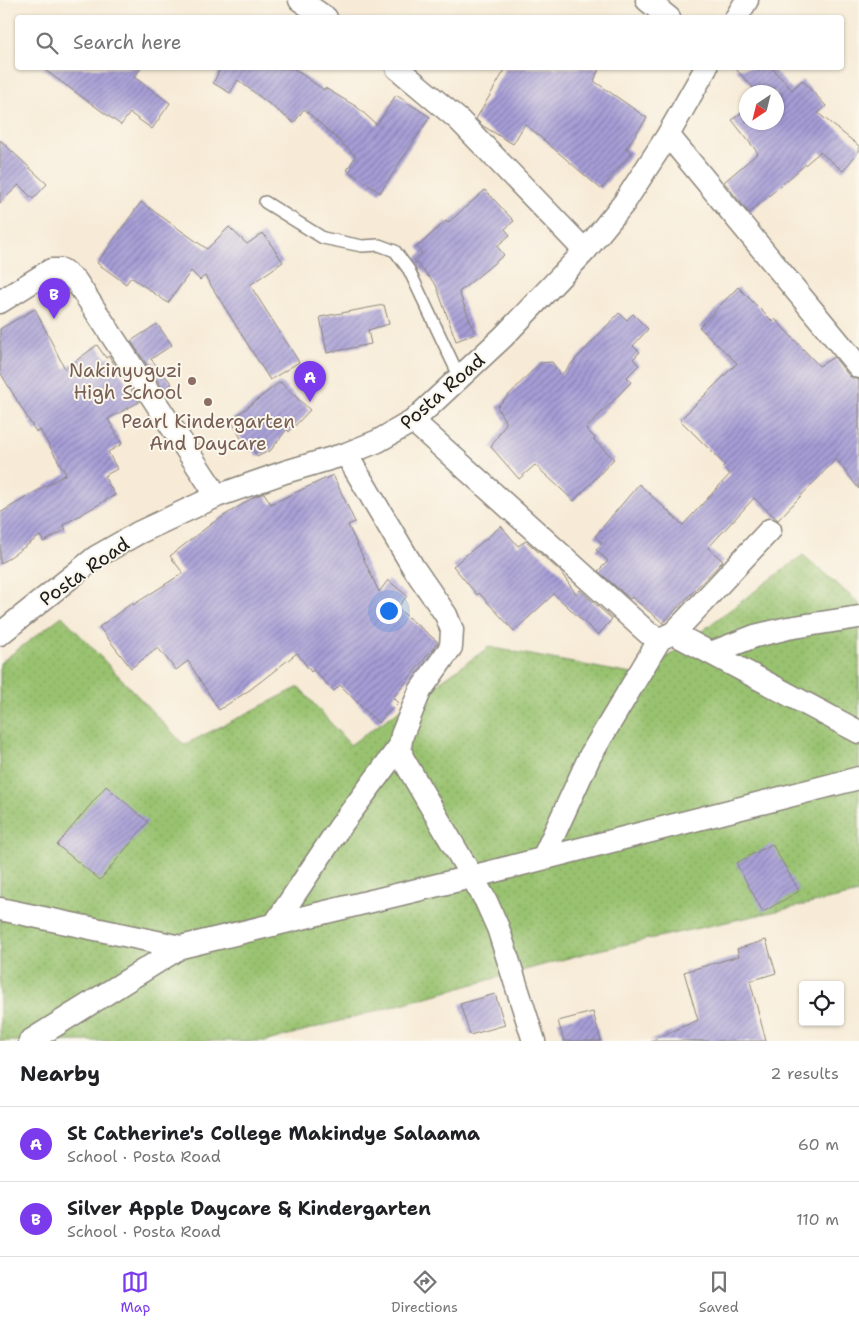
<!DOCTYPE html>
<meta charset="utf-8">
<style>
:root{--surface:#fff;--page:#f2f2f2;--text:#202124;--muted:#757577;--line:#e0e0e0;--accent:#7c3aed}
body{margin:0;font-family:"Shantell Sans",sans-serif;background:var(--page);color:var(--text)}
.controls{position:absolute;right:15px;bottom:15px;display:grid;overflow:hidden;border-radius:5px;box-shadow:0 1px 4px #0004}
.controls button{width:45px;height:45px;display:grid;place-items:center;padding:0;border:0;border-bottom:1px solid var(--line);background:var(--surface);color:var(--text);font:25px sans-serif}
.compass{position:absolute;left:739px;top:85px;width:45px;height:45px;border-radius:50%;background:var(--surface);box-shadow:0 1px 4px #0004;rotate:215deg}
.you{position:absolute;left:388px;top:610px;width:18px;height:18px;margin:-12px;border:4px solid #fff;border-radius:50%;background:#1a73e8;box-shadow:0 0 0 8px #1a73e833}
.badge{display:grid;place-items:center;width:32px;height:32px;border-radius:50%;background:var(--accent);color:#fff;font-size:16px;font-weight:700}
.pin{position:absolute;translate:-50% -41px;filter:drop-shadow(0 1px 2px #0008)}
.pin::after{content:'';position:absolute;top:26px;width:18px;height:15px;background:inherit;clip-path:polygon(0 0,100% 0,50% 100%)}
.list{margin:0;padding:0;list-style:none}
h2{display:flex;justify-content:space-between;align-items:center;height:65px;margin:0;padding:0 20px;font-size:21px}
h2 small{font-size:16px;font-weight:400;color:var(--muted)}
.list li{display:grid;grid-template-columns:32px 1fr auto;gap:15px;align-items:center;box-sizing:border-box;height:75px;padding:0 20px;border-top:1px solid var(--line)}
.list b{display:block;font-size:19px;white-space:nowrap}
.list p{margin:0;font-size:16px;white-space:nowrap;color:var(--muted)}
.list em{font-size:16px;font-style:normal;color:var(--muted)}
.icon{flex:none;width:28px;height:28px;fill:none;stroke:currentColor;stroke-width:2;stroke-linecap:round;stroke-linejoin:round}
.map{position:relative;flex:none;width:859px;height:1041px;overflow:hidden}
.search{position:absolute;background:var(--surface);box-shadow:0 1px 4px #0004;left:15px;right:15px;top:15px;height:55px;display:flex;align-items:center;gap:12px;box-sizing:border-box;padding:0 18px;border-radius:5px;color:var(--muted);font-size:19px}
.sheet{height:215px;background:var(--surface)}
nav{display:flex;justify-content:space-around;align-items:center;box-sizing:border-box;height:70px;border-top:1px solid var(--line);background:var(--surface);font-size:14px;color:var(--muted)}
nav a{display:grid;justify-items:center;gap:2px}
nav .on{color:var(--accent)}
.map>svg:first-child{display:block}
.grass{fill:url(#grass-dots);stroke:#5a6f46}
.building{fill:url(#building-hatch)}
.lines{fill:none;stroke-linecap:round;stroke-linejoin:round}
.lane-casing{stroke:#8a847a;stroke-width:14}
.street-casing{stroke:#8a847a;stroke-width:25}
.lane{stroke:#fff;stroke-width:11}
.street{stroke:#fff;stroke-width:22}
.education-dot{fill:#8d6e63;stroke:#fbf7ec;stroke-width:2}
.labels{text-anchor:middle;stroke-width:4;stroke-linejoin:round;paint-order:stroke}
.education-label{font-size:19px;fill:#785e54;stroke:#fbf7ec;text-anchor:end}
.street-label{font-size:19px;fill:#1c1c1c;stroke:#fbf7ec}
</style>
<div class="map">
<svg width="859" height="1041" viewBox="0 0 859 1041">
<defs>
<pattern id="grass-dots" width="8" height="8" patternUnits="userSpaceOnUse" patternTransform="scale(1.25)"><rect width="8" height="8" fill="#99c26f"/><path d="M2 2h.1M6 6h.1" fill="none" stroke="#83a660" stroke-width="1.8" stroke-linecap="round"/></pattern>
<pattern id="building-hatch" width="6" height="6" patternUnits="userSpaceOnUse" patternTransform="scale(1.25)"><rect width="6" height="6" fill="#a69dd6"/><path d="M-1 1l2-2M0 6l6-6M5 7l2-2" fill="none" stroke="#867fad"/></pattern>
</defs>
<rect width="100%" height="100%" fill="#fbf7ec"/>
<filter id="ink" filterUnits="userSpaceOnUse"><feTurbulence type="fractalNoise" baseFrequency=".02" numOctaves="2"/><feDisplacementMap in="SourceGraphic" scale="10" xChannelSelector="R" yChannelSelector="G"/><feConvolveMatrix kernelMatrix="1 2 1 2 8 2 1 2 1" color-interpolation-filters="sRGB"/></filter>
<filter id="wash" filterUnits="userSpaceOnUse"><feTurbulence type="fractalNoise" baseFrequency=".0096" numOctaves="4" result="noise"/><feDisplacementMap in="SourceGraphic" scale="20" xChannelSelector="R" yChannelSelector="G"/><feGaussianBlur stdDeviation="1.12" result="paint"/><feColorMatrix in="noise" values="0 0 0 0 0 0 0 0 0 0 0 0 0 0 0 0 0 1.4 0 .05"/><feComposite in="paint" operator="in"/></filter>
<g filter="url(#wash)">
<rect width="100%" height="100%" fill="#f7ebd7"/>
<path class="grass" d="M 803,555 L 859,603 L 859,893 L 594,951 L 267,1041 L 0,1041 L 0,663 L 62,616 L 184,745 L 299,687 L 350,745 L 489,647 L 642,676 Z"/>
<g id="blocks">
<path class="building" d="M 42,68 L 141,68 L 134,77 L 170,103 L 152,129 L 130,113 L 121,125 Z
M 221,68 L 293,68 L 324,90 L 325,88 L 357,107 L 377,125 L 396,95 L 430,117 L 380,193 L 347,170 L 356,156 L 304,109 L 294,123 L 238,80 L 230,93 L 213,83 Z
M 506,68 L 599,68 L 594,81 L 647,118 L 626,148 L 632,153 L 601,189 L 525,124 L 513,144 L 483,126 L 476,119 Z
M 735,68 L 772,68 L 792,90 L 802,80 L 826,106 L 818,113 L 859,146 L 859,151 L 843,171 L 820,152 L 749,213 L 724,182 L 758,153 L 732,120 L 746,109 L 746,122 L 776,122 L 776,92 L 757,92 Z
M 0,140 L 47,184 L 33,199 L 19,185 L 0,203 Z
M 485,190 L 514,221 L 505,229 L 510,235 L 497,246 L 504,255 L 459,292 L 475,334 L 456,341 L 436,285 L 414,260 L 422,253 L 417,247 L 446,221 L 448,223 Z
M 141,202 L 207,249 L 229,227 L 247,244 L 263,233 L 283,262 L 250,285 L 299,362 L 270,380 L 205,276 L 200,280 L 191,271 L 168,303 L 131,277 L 126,284 L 97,263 Z
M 738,287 L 773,322 L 775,319 L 819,366 L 834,357 L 849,376 L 859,380 L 859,489 L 836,459 L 778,520 L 754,498 L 708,548 L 723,561 L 663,623 L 632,597 L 630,599 L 598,571 L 608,561 L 596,550 L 602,543 L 595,536 L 639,484 L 683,525 L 730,474 L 722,467 L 725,465 L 680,420 L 737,363 L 699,327 Z
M 384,305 L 389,324 L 368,330 L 371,344 L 327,353 L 320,317 Z
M 35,309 L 65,369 L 97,345 L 106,358 L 109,356 L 139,402 L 108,419 L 122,444 L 108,452 L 117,469 L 104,476 L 115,495 L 63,525 L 66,529 L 44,542 L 40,536 L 0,564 L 0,513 L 66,474 L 40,430 L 36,432 L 0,372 L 0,329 Z
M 619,313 L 627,320 L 633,314 L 648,329 L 633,346 L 640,352 L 633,359 L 639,365 L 627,377 L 631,382 L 586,429 L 595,438 L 594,440 L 614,459 L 574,501 L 535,465 L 519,479 L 491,447 L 506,423 L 497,407 L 540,363 L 552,362 L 561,375 Z
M 157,324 L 172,345 L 151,359 L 172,384 L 163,389 L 131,341 Z
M 280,382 L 310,410 L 289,432 L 287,429 L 271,450 L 257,457 L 253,449 L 248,451 L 231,420 Z
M 333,475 L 355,522 L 348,525 L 379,592 L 388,580 L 407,596 L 397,608 L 438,642 L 393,698 L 398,703 L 378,723 L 340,685 L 334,691 L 313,670 L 311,672 L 297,653 L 251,689 L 219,710 L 188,661 L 176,670 L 158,648 L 131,668 L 99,627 L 132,603 L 133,605 L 183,573 L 170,556 L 211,524 L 254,497 L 264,493 L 271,504 Z
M 501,526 L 518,546 L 526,541 L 560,571 L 576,594 L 580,590 L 612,619 L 598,635 L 554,594 L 514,631 L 479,593 L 477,595 L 453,566 Z
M 106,786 L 148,822 L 100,880 L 57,845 Z
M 772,844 L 799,891 L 763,912 L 736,863 Z
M 766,940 L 776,973 L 750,981 L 766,1041 L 650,1041 L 698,1020 L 684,972 L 739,956 L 737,949 Z
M 495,994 L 505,1025 L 470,1035 L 460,1004 Z
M 593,1012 L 601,1041 L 564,1041 L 558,1021 Z"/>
</g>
</g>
<g filter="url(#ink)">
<use href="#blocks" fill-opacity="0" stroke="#8a847a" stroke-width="1"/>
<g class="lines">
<g class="lane-casing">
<path id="lane" d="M 265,202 L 323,238 L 362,246 L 379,245 L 395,251 L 409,270 L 460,378"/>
</g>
<g class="street-casing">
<path id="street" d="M 300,0 L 326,18
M 647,0 L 669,18
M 736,18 L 747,0
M 397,68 L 459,120 L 585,251
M 668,135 L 859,367
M 0,302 L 51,270 L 62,270 L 76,281 L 217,496
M 413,421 L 648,633 L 660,639 L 673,633 L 685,621 L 770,530
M 346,454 L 413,567 L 446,615 L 452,630 L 451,647 L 420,691 L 402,735 L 400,746 L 402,757 L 486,901 L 498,928 L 534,1041
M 673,633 L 859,732
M 0,634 L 96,557 L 138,533 L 217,496 L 285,472 L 346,454 L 378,441 L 413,421 L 503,337 L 585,251 L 624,203 L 668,135 L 706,68
M 711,653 L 755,636 L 788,628 L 859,617
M 543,858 L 590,756 L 660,639
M 0,909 L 181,947
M 274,925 L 339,828 L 400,746
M 30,1041 L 181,947 L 471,877 L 859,778"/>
</g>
<use href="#lane" class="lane"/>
<use href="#street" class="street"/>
</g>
</g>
<g class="education-dot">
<circle cx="192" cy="381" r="5"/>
<circle cx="208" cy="402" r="5"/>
</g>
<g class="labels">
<g class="education-label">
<text x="182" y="377">Nakinyuguzi<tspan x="182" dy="22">High School</tspan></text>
<text x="208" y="428" text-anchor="middle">Pearl Kindergarten<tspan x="208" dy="22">And Daycare</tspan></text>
</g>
<g class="street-label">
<text transform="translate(442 391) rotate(-41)" y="7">Posta Road</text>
<text transform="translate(84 571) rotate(-35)" y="7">Posta Road</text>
</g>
</g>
</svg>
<div class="controls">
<button><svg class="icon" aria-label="locate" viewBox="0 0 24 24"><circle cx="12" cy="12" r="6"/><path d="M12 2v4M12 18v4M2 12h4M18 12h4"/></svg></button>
</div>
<svg class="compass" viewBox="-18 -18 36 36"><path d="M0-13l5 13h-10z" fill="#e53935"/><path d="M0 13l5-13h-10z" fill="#757577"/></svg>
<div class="you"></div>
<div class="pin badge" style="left:310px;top:402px">A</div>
<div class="pin badge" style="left:54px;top:319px">B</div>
<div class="search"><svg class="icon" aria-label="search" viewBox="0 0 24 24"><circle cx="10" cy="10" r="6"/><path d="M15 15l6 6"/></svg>Search here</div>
</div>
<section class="sheet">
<h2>Nearby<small>2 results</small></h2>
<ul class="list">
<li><span class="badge">A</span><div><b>St Catherine's College Makindye Salaama</b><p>School · Posta Road</p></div><em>60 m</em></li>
<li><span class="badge">B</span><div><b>Silver Apple Daycare &amp; Kindergarten</b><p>School · Posta Road</p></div><em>110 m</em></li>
</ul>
</section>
<nav>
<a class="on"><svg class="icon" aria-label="map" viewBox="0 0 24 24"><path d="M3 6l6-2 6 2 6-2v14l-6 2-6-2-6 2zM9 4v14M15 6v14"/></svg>Map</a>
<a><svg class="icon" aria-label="directions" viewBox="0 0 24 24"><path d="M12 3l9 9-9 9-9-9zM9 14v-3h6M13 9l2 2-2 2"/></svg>Directions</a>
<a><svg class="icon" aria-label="saved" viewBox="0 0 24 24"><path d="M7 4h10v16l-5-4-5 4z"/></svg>Saved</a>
</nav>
